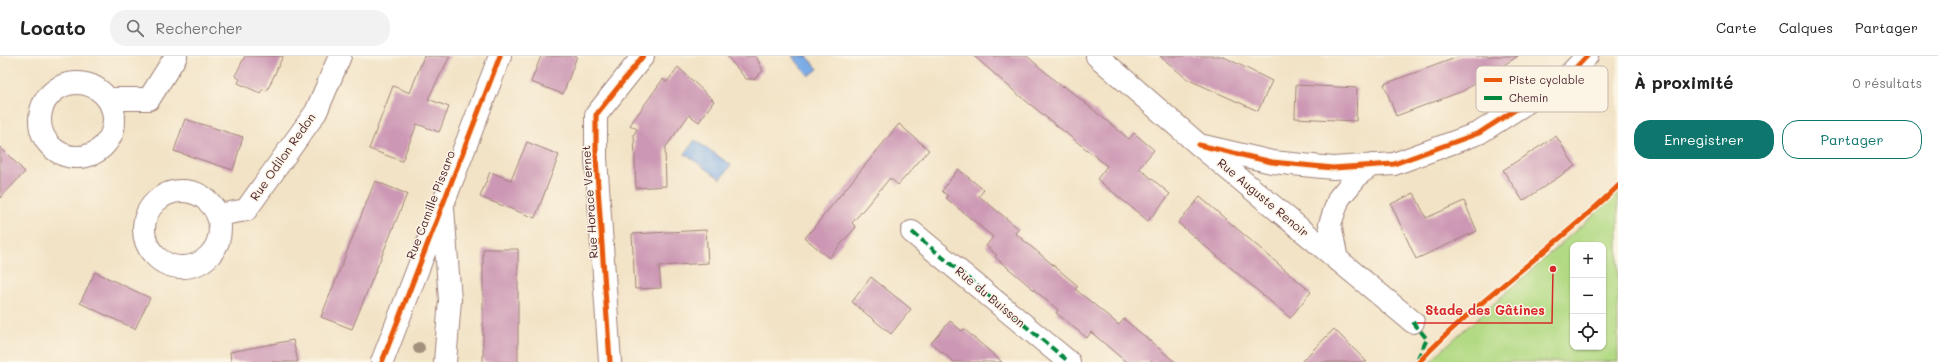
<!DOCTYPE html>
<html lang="fr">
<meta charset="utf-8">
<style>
:root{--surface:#fff;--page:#f2f2f2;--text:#222;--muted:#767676;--line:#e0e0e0;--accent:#0f766e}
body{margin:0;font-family:Mali,sans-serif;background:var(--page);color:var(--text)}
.controls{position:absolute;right:12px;bottom:12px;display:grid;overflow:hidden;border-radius:8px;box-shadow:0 1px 3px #0004}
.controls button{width:36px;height:36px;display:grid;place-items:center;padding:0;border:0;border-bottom:1px solid var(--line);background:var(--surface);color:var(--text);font:20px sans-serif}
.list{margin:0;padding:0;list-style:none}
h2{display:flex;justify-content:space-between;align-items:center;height:52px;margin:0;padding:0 16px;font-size:17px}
h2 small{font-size:13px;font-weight:400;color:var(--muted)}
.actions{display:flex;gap:8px;padding:12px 16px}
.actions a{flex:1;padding:9px 0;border:1px solid var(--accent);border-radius:16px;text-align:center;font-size:14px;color:var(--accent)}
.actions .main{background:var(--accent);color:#fff}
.icon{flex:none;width:22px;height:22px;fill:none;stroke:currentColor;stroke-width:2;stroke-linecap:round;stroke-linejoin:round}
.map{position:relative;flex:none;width:1618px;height:306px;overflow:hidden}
header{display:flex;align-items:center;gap:24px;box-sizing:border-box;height:56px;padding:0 20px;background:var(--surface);border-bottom:1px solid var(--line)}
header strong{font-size:19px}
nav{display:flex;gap:22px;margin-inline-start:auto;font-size:14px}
.search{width:280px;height:36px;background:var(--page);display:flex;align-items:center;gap:10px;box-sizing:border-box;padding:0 14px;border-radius:16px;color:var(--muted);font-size:15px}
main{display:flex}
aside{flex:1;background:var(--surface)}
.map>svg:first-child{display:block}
.green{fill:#b2da84;stroke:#7e7c58;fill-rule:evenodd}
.water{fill:#7bace6;stroke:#626688}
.building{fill:#cc97b4}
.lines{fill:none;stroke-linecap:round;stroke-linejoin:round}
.street-casing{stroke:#9e8178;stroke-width:24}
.street{stroke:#fff;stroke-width:22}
.quiet{stroke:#00873e;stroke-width:4;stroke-dasharray:8 4;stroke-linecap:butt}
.cycleway-casing{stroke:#fcf5e5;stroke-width:8}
.cycleway{stroke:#e8590c;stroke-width:5}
.tree{fill:#a4917d}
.labels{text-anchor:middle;stroke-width:3;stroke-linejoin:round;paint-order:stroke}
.street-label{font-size:12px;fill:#4a1f2b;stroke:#fcf5e5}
.key{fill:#fcf5e5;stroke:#c7b5ad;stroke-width:1}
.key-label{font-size:11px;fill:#4a1f2b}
.leader{fill:none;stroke:#d62828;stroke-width:1.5}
.callout-dot{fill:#d62828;stroke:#fcf5e5;stroke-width:1.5}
.callout-label{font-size:13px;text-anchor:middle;font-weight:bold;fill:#d62828;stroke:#fcf5e5;stroke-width:3;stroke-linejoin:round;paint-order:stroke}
</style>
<header>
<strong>Locato</strong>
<div class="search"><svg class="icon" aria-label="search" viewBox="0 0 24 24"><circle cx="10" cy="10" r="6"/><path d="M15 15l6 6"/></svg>Rechercher</div>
<nav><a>Carte</a><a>Calques</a><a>Partager</a></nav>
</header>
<main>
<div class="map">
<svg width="1618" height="306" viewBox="0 0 1618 306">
<rect width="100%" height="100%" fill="#fcf5e5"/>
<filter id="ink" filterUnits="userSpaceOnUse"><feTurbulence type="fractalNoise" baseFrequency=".025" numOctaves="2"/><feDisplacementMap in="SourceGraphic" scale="8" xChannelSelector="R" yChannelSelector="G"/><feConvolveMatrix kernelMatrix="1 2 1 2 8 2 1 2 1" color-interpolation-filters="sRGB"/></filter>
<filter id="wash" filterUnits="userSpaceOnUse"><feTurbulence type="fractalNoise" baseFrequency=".012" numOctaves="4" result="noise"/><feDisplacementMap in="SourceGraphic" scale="16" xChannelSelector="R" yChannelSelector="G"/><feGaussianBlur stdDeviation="0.9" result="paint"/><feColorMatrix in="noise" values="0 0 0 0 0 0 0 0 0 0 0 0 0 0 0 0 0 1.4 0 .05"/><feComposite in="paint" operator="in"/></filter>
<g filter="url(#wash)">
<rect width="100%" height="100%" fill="#f2e3c6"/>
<path class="green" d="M 1618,137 L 1618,306 L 1430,306 L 1445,291 ZM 1573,189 L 1603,189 L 1603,291 L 1573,291 Z"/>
<path class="water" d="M 792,0 L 807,0 L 818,13 L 809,20 Z
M 695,84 L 731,109 L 721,123 L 685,98 Z"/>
<g id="blocks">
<path class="building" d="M 245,0 L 283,0 L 267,35 L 263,33 L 260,37 L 238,27 L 240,23 L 235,20 Z
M 424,0 L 450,0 L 428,43 L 449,51 L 439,76 L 417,68 L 402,105 L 369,93 L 393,30 L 410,37 Z
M 541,0 L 577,0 L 563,38 L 531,26 Z
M 727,0 L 756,0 L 763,15 L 754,23 L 746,23 Z
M 974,0 L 1027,0 L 1062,31 L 1063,29 L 1129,83 L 1134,77 L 1154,94 L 1139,112 L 1170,138 L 1148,165 L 1097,123 L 1107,110 L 1021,41 Z
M 1160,0 L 1222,0 L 1272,25 L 1258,55 L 1187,23 Z
M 1461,0 L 1518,0 L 1463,35 L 1396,60 L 1384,28 Z
M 678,11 L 714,45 L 699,66 L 689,59 L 665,92 L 666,130 L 636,132 L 634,78 L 637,73 L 630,69 L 663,23 L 667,26 Z
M 1296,29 L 1357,32 L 1356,65 L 1295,62 Z
M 185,63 L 243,81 L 233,114 L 174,95 Z
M 899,68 L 929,94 L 898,129 L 890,122 L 852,167 L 856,171 L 829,202 L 805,182 Z
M 1556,80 L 1575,110 L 1523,145 L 1503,114 Z
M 527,86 L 559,99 L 535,162 L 480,141 L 490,116 L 511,124 Z
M 0,91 L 25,116 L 0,142 Z
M 958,113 L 984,134 L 979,140 L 1019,173 L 1015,177 L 1078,230 L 1075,233 L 1119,269 L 1124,263 L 1175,306 L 1126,306 L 1091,276 L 1087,282 L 1056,257 L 1058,254 L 995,201 L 997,199 L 986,190 L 993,181 L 946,142 L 948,140 L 942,135 Z
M 375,125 L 407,138 L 352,273 L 321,261 Z
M 1414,137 L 1426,162 L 1464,145 L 1477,175 L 1416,203 L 1391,148 Z
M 1200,141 L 1311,236 L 1290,262 L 1178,167 Z
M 706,174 L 708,207 L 659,210 L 661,232 L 635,233 L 632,178 Z
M 483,193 L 518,193 L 518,306 L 483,306 Z
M 95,216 L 150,242 L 135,273 L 80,247 Z
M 871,221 L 911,253 L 891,278 L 852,246 Z
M 950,265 L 962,275 L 964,273 L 1002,306 L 954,306 L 931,287 Z
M 1334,273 L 1367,306 L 1301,306 Z
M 293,284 L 298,306 L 231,306 L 230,296 Z"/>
</g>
</g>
<g filter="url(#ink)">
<use href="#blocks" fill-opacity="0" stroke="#9e8178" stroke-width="1"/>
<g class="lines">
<g class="street-casing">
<path id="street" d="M 1097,0 L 1199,89 L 1413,266
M40 64a37 37 0 1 1 74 0a37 37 0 1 1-74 0Z
M 109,43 L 149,43 L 176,0
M 1199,89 L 1272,106 L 1333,112 L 1394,108 L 1479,77 L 1568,20 L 1587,0
M144 173a38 38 0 1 1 76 0a38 38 0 1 1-76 0Z
M 443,153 L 450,244 L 445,306
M 218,159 L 246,154 L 316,56 L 340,0
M 912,176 L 1069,306
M 1337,204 L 1330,168 L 1339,142 L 1359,118 L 1372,109
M 382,306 L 500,0
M 610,306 L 596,102 L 596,59 L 643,0"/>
</g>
<use href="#street" class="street"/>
<path class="quiet" d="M 912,176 L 1069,306
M 1413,266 L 1427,283 L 1416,306"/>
<g class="cycleway-casing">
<path id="cycleway" d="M 1199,89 L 1272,106 L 1333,112 L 1394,108 L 1479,77 L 1568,20 L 1587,0
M 382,306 L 500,0
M 610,306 L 596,102 L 596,59 L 643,0
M 1419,306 C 1480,241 1555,192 1618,130"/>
</g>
<use href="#cycleway" class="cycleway"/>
</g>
<circle class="tree" cx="419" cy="292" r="6"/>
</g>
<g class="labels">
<g class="street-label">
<text transform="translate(283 101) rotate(-55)" y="4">Rue Odilon Redon</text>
<text transform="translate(1263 142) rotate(40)" y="4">Rue Auguste Renoir</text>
<text transform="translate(590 146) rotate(-94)" y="4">Rue Horace Vernet</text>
<text transform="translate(431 149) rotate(-69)" y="4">Rue Camille Pissaro</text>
<text transform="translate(990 241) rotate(40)" y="4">Rue du Buisson</text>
</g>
</g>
<rect x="1476" y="10" width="132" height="46" rx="6" class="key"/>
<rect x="1484" y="22" width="18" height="4" fill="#e8590c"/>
<rect x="1484" y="40" width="18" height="4" fill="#00873e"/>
<g class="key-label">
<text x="1509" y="28">Piste cyclable</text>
<text x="1509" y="46">Chemin</text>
</g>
<path class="leader" d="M1553 213L1552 267H1417"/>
<circle class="callout-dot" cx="1553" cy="213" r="4"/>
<g class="callout-label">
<text x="1485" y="259">Stade des Gâtines</text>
</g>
</svg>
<div class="controls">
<button>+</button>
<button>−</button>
<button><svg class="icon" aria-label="locate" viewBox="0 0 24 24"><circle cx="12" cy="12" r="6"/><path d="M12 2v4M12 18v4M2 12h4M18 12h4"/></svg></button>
</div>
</div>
<aside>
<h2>À proximité<small>0 résultats</small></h2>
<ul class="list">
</ul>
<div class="actions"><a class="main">Enregistrer</a><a>Partager</a></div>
</aside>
</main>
